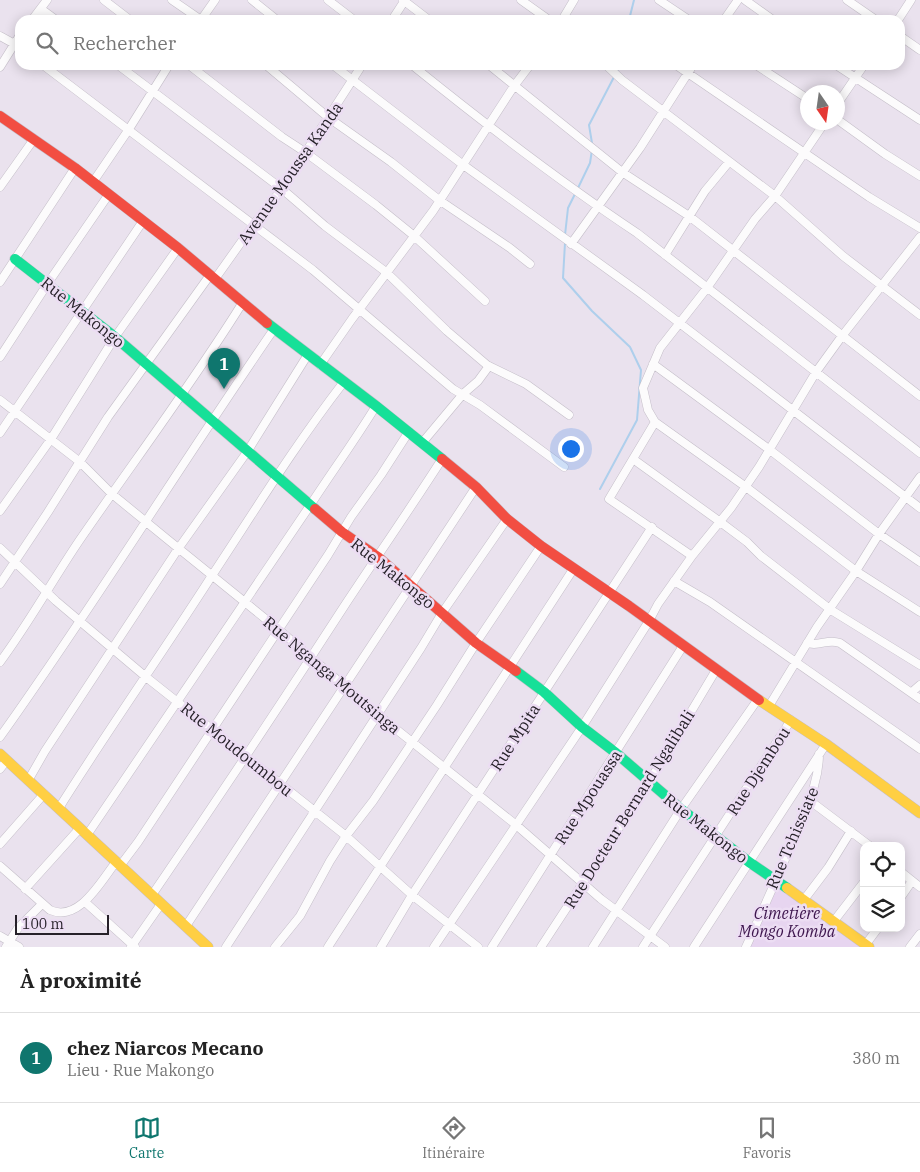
<!DOCTYPE html>
<html lang="fr">
<meta charset="utf-8">
<style>
:root{--surface:#fff;--page:#f2f2f2;--text:#222;--muted:#767676;--line:#e0e0e0;--accent:#0f766e}
body{margin:0;font-family:"IBM Plex Serif",serif;background:var(--page);color:var(--text)}
.controls{position:absolute;right:15px;bottom:15px;display:grid;overflow:hidden;border-radius:10px;box-shadow:0 2px 12px #0003}
.controls button{width:45px;height:45px;display:grid;place-items:center;padding:0;border:0;border-bottom:1px solid var(--line);background:var(--surface);color:var(--text);font:25px sans-serif}
.compass{position:absolute;left:800px;top:85px;width:45px;height:45px;border-radius:50%;background:var(--surface);box-shadow:0 2px 12px #0003;rotate:167deg}
.scale{position:absolute;left:15px;bottom:12px;width:94px;box-sizing:border-box;padding-left:5px;border:2px solid #262129;border-top:0;font-size:14px;line-height:18px;white-space:nowrap;color:#262129;-webkit-text-stroke:4px #ecddf3;paint-order:stroke}
.you{position:absolute;left:570px;top:448px;width:18px;height:18px;margin:-12px;border:4px solid #fff;border-radius:50%;background:#1a73e8;box-shadow:0 0 0 8px #1a73e833}
.badge{display:grid;place-items:center;width:32px;height:32px;border-radius:50%;background:var(--accent);color:#fff;font-size:16px;font-weight:700}
.pin{position:absolute;translate:-50% -41px;filter:drop-shadow(0 1px 2px #0008)}
.pin::after{content:'';position:absolute;top:26px;width:18px;height:15px;background:inherit;clip-path:polygon(0 0,100% 0,50% 100%)}
.list{margin:0;padding:0;list-style:none}
h2{display:flex;justify-content:space-between;align-items:center;height:65px;margin:0;padding:0 20px;font-size:21px}
h2 small{font-size:16px;font-weight:400;color:var(--muted)}
.list li{display:grid;grid-template-columns:32px 1fr auto;gap:15px;align-items:center;box-sizing:border-box;height:90px;padding:0 20px;border-top:1px solid var(--line)}
.list b{display:block;font-size:19px;white-space:nowrap}
.list p{margin:0;font-size:16px;white-space:nowrap;color:var(--muted)}
.list em{font-size:16px;font-style:normal;color:var(--muted)}
.icon{flex:none;width:28px;height:28px;fill:none;stroke:currentColor;stroke-width:2;stroke-linecap:round;stroke-linejoin:round}
.map{position:relative;flex:none;width:920px;height:947px;overflow:hidden}
.search{position:absolute;background:var(--surface);box-shadow:0 2px 12px #0003;left:15px;right:15px;top:15px;height:55px;display:flex;align-items:center;gap:12px;box-sizing:border-box;padding:0 18px;border-radius:15px;color:var(--muted);font-size:19px}
.sheet{height:155px;background:var(--surface)}
nav{display:flex;justify-content:space-around;align-items:center;box-sizing:border-box;height:70px;border-top:1px solid var(--line);background:var(--surface);font-size:14px;color:var(--muted)}
nav a{display:grid;justify-items:center;gap:2px}
nav .on{color:var(--accent)}
.map>svg:first-child{display:block}
.green{fill:#e7d5f0}
.lines{fill:none;stroke-linecap:round;stroke-linejoin:round}
.stream{stroke:#aecfec;stroke-width:2}
.street-casing{stroke:#c4bec8;stroke-width:9}
.fast-casing{stroke:#c4bec8;stroke-width:11}
.slow-casing{stroke:#c4bec8;stroke-width:11}
.jam-casing{stroke:#c4bec8;stroke-width:11}
.street{stroke:#fcfbfc;stroke-width:8}
.fast{stroke:#16e098;stroke-width:10}
.slow{stroke:#ffcf43;stroke-width:10}
.jam{stroke:#f24e42;stroke-width:10}
.labels{text-anchor:middle;stroke-width:5;stroke-linejoin:round;paint-order:stroke}
.street-label{font-size:16px;fill:#262129;stroke:#ecddf3}
.park-label{font-size:16px;font-style:italic;fill:#3e164e;stroke:#ecddf3}
</style>
<div class="map">
<svg width="920" height="947" viewBox="0 0 920 947">
<rect width="100%" height="100%" fill="#eae2ee"/>
<path class="green" d="M 777,885 L 861,947 L 750,947 Z"/>
<g class="lines">
<path class="stream" d="M 629,20 L 634,0
M 617,71 L 620,65
M 592,143 L 589,125 L 614,77
M 578,188 L 590,163 L 592,150
M 565,235 L 568,208 L 575,194
M 565,243 L 563,278 L 592,311 L 630,347 L 641,370 L 637,420 L 600,489"/>
<g class="street-casing">
<path id="street" d="M 104,0 L 130,20
M 172,0 L 201,20 L 215,0
M 252,0 L 277,20
M 328,0 L 354,20
M 403,0 L 429,20
M 521,0 L 549,20
M 659,0 L 689,20
M 745,0 L 773,20
M 847,0 L 876,20
M 41,9 L 56,20
M 32,20 L 47,0
M 392,20 L 405,0
M 562,20 L 574,0
M 724,20 L 738,0
M 898,20 L 911,0
M 0,36 L 20,47
M 900,36 L 920,50
M 43,65 L 313,270 L 453,389 L 480,405 L 564,467
M 118,65 L 282,189 L 325,226 L 386,272 L 447,331 L 487,365 L 526,384 L 569,415
M 189,65 L 282,137 L 305,152 L 376,205 L 413,235 L 485,301
M 266,65 L 329,118 L 391,162 L 439,200 L 510,248 L 530,264
M 333,65 L 462,164 L 643,295 L 920,508
M 412,65 C 485,124 559,181 637,233 L 920,453
M 489,65 L 622,172 L 689,216 L 920,396
M 606,65 L 622,80 L 775,196 L 843,256 L 920,315
M 676,65 L 869,197 L 920,228
M 756,65 L 808,99
M 836,65 L 920,120
M 0,67 L 20,35
M 838,103 L 864,65
M 838,120 L 885,154 L 920,176
M 825,122 L 775,196 L 755,219 L 707,288 L 660,348 L 643,388 L 648,410 L 655,422 L 746,487 L 856,571 L 920,612
M 93,182 L 129,129 L 169,65
M 0,187 L 34,139
M 571,244 L 640,148 L 693,65
M 665,255 L 705,191 L 729,162
M 215,279 L 254,224 L 282,189 L 362,65
M 0,282 L 75,168
M 0,357 L 48,283 L 109,194
M 653,364 L 770,450 L 879,534 L 920,562
M 320,365 L 352,319 L 433,211 L 514,86 L 530,65
M 0,400 L 80,462 L 112,494 L 167,539 L 278,629 L 377,714 L 515,824 L 601,899 L 665,947
M 655,422 L 609,499 L 692,556
M 0,433 L 143,221
M 422,443 L 463,394 L 478,381 L 489,366
M 633,459 L 719,521 L 747,542 L 761,556 L 831,610 L 920,665
M 0,511 L 51,439 L 115,337 L 178,248
M 0,548 L 56,601 L 146,677 L 346,836 L 412,895 L 478,947
M 674,581 L 710,602 L 920,749
M 0,584 L 48,512 L 108,417 L 210,275
M 807,643 C 821,647 827,638 840,643 L 920,699
M 0,662 C 29,623 52,581 79,541 C 134,461 192,384 243,302
M 912,692 L 920,685
M 769,706 L 817,627 L 856,571 L 879,534 L 920,477
M 0,737 C 95,604 181,464 274,329
M 0,769 L 7,760
M 29,779 L 45,751 L 178,549 L 247,452 L 307,356
M 809,800 L 870,846
M 59,808 C 108,730 161,655 211,577 C 254,512 295,445 343,383
M 87,835 C 162,725 237,615 311,504 C 332,472 355,440 376,406
M 0,844 L 44,794
M 0,866 L 50,910 C 79,923 101,881 116,862
M 120,866 L 138,842 L 328,555 L 351,517 L 381,475 L 408,433
M 901,872 L 920,887
M 25,889 L 80,828
M 152,895 C 217,800 281,704 343,608 C 376,558 410,509 442,459
M 901,897 L 912,881
M 803,901 L 828,868 L 851,831
M 85,902 L 135,947
M 834,921 L 864,882
M 186,926 L 476,487
M 0,936 L 19,947
M 866,944 L 878,928
M 6,947 L 18,928 L 42,904
M 131,947 L 161,904
M 226,947 L 421,648 L 442,613 L 507,519
M 275,947 L 300,916 L 330,861 L 346,836 L 373,801 L 437,705 L 476,643 L 541,546
M 328,947 L 574,568
M 381,947 L 412,895 L 652,527
M 434,947 L 582,727 L 649,621 L 658,604 L 692,556 L 731,508 L 759,467 L 816,372 L 842,336 L 920,237
M 492,947 L 683,646
M 541,947 L 649,782 L 716,670
M 593,947 L 681,809 L 758,699
M 643,947 L 791,720
M 694,947 L 826,744
M 746,947 C 763,909 781,870 797,831 C 807,805 819,782 819,754
M 910,947 L 920,934"/>
</g>
<g class="fast-casing">
<path id="fast" d="M 15,259 L 115,337 L 315,509
M 267,323 L 376,406 L 442,459
M 516,671 L 544,692 L 582,727 L 616,753 L 681,809 L 749,862 L 787,888"/>
</g>
<g class="slow-casing">
<path id="slow" d="M 759,700 L 826,744 L 920,813
M 0,754 L 208,947
M 787,888 L 869,947"/>
</g>
<g class="jam-casing">
<path id="jam" d="M 0,116 L 75,168 L 178,248 L 267,323
M 442,459 L 476,487 L 507,519 L 541,546 L 629,606 L 759,700
M 315,509 L 342,532 L 378,557 L 476,643 L 516,671"/>
</g>
<use href="#street" class="street"/>
<use href="#fast" class="fast"/>
<use href="#slow" class="slow"/>
<use href="#jam" class="jam"/>
</g>
<g class="labels">
<g class="street-label">
<text transform="translate(290 173) rotate(-55)" y="6">Avenue Moussa Kanda</text>
<text transform="translate(83 312) rotate(39)" y="6">Rue Makongo</text>
<text transform="translate(393 573) rotate(39)" y="6">Rue Makongo</text>
<text transform="translate(332 675) rotate(40)" y="6">Rue Nganga Moutsinga</text>
<text transform="translate(515 737) rotate(-57)" y="6">Rue Mpita</text>
<text transform="translate(237 749) rotate(39)" y="6">Rue Moudoumbou</text>
<text transform="translate(758 771) rotate(-57)" y="6">Rue Djembou</text>
<text transform="translate(588 797) rotate(-57)" y="6">Rue Mpouassa</text>
<text transform="translate(629 809) rotate(-58)" y="6">Rue Docteur Bernard Ngalibali</text>
<text transform="translate(706 828) rotate(38)" y="6">Rue Makongo</text>
<text transform="translate(792 838) rotate(-67)" y="6">Rue Tchissiate</text>
</g>
<g class="park-label">
<text x="787" y="919">Cimetière<tspan x="787" dy="18">Mongo Komba</tspan></text>
</g>
</g>
</svg>
<div class="controls">
<button><svg class="icon" aria-label="locate" viewBox="0 0 24 24"><circle cx="12" cy="12" r="6"/><path d="M12 2v4M12 18v4M2 12h4M18 12h4"/></svg></button>
<button><svg class="icon" aria-label="layers" viewBox="0 0 24 24"><path d="M12 4l9 5-9 5-9-5zM3 14l9 5 9-5"/></svg></button>
</div>
<svg class="compass" viewBox="-18 -18 36 36"><path d="M0-13l5 13h-10z" fill="#e53935"/><path d="M0 13l5-13h-10z" fill="#767676"/></svg>
<div class="scale">100 m</div>
<div class="you"></div>
<div class="pin badge" style="left:224px;top:389px">1</div>
<div class="search"><svg class="icon" aria-label="search" viewBox="0 0 24 24"><circle cx="10" cy="10" r="6"/><path d="M15 15l6 6"/></svg>Rechercher</div>
</div>
<section class="sheet">
<h2>À proximité<small></small></h2>
<ul class="list">
<li><span class="badge">1</span><div><b>chez Niarcos Mecano</b><p>Lieu · Rue Makongo</p></div><em>380 m</em></li>
</ul>
</section>
<nav>
<a class="on"><svg class="icon" aria-label="map" viewBox="0 0 24 24"><path d="M3 6l6-2 6 2 6-2v14l-6 2-6-2-6 2zM9 4v14M15 6v14"/></svg>Carte</a>
<a><svg class="icon" aria-label="directions" viewBox="0 0 24 24"><path d="M12 3l9 9-9 9-9-9zM9 14v-3h6M13 9l2 2-2 2"/></svg>Itinéraire</a>
<a><svg class="icon" aria-label="saved" viewBox="0 0 24 24"><path d="M7 4h10v16l-5-4-5 4z"/></svg>Favoris</a>
</nav>
